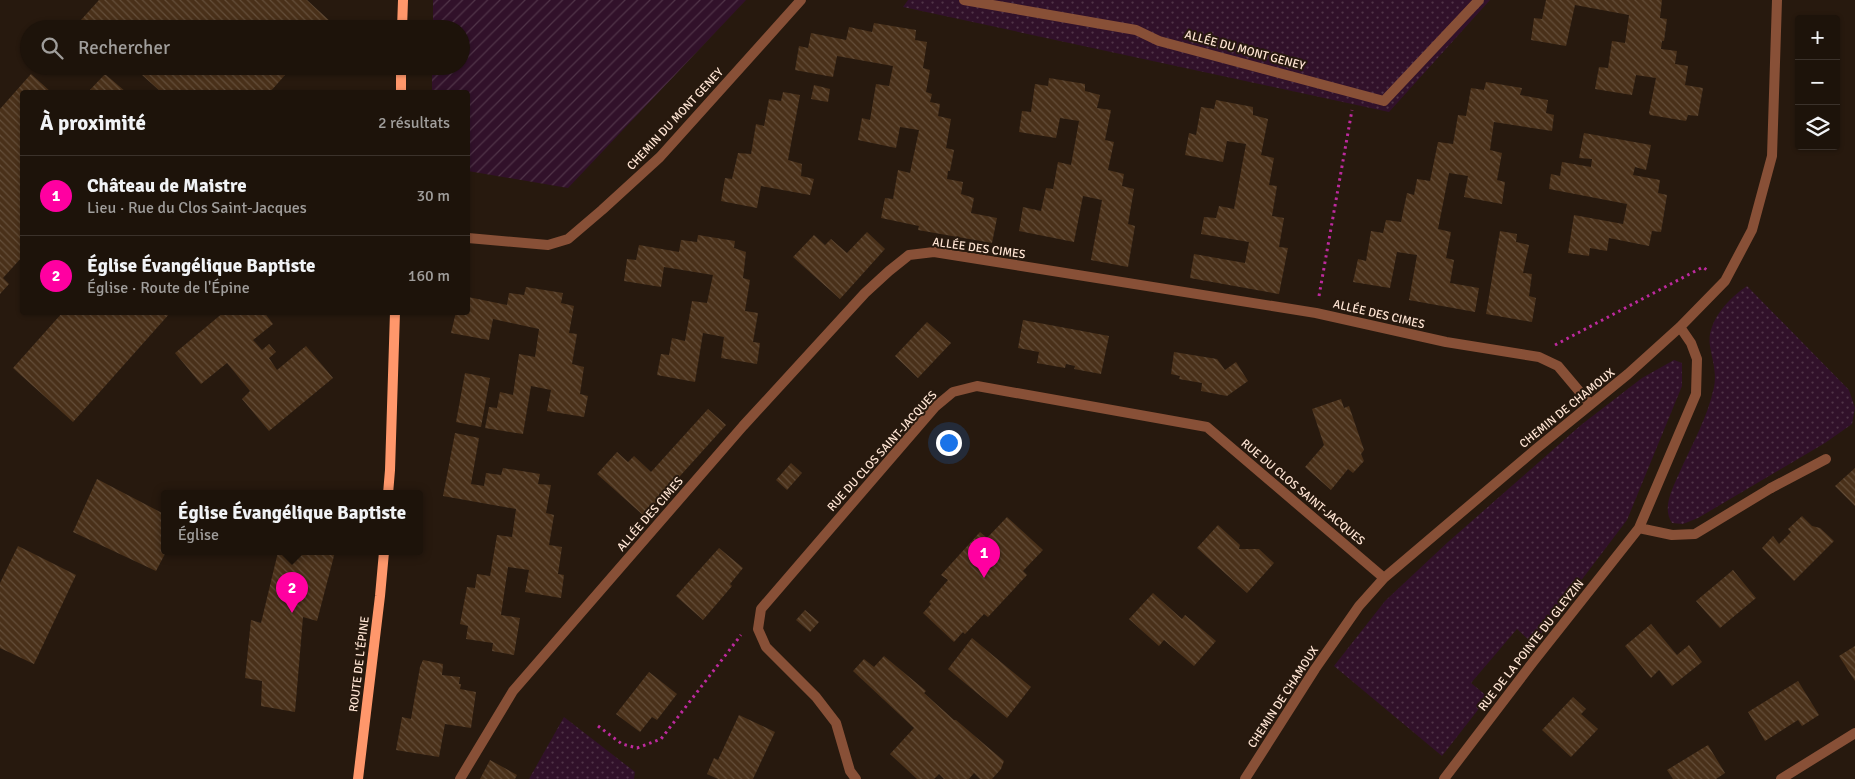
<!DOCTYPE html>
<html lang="fr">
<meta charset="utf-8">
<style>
:root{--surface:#1d130a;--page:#251c13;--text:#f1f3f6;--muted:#a09e9c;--line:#3b322b;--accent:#ff00a1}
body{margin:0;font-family:Signika,sans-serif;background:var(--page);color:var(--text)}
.controls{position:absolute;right:15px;top:15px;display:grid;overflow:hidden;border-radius:5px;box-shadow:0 1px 4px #0004}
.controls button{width:45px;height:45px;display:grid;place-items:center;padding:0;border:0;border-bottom:1px solid var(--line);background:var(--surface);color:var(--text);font:25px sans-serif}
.you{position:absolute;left:948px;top:442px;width:18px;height:18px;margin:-12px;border:4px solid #fff;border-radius:50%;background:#1a73e8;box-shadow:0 0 0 8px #1a73e833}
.badge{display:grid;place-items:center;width:32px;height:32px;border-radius:50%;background:var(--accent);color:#fff;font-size:16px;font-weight:700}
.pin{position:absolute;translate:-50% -41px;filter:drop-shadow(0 1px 2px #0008)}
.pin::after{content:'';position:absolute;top:26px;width:18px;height:15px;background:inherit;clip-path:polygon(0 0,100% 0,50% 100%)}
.popup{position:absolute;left:161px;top:490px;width:262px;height:65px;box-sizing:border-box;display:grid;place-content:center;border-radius:5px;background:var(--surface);filter:drop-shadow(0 1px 4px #0005);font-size:16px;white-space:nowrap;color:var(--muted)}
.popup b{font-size:19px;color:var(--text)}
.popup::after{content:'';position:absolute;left:50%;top:100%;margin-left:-10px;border:10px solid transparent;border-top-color:var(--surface)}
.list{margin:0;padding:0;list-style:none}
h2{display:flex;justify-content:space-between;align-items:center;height:65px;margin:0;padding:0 20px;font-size:21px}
h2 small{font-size:16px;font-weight:400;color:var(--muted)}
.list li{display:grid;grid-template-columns:32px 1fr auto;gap:15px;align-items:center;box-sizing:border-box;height:80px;padding:0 20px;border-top:1px solid var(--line)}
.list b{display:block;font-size:19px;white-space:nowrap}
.list p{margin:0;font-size:16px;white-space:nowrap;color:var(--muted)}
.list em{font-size:16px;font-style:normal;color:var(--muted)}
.icon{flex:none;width:28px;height:28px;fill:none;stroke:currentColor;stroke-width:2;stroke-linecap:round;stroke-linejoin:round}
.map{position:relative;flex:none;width:1855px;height:779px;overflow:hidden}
.search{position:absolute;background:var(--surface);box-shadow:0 1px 4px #0004;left:20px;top:20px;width:450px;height:55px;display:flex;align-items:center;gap:12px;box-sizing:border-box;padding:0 18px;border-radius:28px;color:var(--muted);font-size:19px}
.panel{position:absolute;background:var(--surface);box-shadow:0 1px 4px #0004;left:20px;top:90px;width:450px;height:225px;border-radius:5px}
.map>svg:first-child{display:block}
.grass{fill:url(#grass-dots)}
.garden{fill:url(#garden-furrows)}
.building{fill:url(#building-back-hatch)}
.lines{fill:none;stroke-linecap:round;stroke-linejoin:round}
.path{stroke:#bd2a9e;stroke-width:3;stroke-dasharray:2.5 4;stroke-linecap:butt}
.lane{stroke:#885037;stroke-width:10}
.street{stroke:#885037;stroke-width:10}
.secondary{stroke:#ff976b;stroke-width:10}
.labels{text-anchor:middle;stroke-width:4;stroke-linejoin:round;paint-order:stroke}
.street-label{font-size:12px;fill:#ffe5d4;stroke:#27190e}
</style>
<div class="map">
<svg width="1855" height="779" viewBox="0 0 1855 779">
<defs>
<pattern id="grass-dots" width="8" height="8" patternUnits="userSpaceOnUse" patternTransform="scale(1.25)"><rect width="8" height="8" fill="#31112a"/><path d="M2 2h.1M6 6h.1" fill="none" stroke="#503448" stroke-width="1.8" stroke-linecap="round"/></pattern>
<pattern id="garden-furrows" width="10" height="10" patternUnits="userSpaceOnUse" patternTransform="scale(1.25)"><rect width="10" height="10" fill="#31112a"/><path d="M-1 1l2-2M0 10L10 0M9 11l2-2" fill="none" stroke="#503448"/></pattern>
<pattern id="building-back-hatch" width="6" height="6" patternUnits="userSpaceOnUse" patternTransform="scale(1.25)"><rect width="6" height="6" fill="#493019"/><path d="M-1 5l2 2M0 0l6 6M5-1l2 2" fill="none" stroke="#644e3a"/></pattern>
</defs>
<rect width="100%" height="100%" fill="#27190e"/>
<path class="grass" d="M 908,0 L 1490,0 L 1389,112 L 903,7 Z
M 1747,286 L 1849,390 L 1855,408 L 1852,424 L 1825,443 L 1698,518 L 1683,524 L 1672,523 C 1661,507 1674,486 1681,469 C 1693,443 1708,416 1714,387 C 1717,373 1712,359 1710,346 C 1706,322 1729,298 1747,286 Z
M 1674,360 L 1682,363 L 1682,386 L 1627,520 L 1533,644 L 1517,629 L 1471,683 L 1488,697 L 1442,756 L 1334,666 L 1385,601 L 1448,542 L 1581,425 L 1642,378 Z
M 564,717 L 635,772 L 634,779 L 529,779 Z"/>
<path class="garden" d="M 433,0 L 746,0 L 568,188 L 468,171 L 468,92 L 432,92 L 432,66 L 461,66 L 461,29 L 433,29 Z"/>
<path class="building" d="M 99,0 L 307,0 L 332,23 L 327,29 L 91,29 L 81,20 Z
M 1546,0 L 1662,0 L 1660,18 L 1667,19 L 1664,41 L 1662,41 L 1661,49 L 1677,51 L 1675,64 L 1688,66 L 1685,85 L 1703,88 L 1698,116 L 1688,115 L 1686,121 L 1650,115 L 1649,113 L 1656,78 L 1636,75 L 1632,95 L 1595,89 L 1599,67 L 1608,68 L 1612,41 L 1625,43 L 1629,15 L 1575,5 L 1566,46 L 1531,40 L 1534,18 L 1542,19 Z
M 874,23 L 916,30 L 915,40 L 927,42 L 923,68 L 930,70 L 926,92 L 932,94 L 930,102 L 940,104 L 938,116 L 951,119 L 946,148 L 954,150 L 950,171 L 948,171 L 947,179 L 963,182 L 961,194 L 974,198 L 971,213 L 997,218 L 992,243 L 918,230 L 919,226 L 881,218 L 885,198 L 893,199 L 898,170 L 910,173 L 919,130 L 900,127 L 896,148 L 858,140 L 862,118 L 870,120 L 876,84 L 889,86 L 893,66 L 837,56 L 833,77 L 795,70 L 799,46 L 808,48 L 811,33 L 846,40 L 849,27 L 872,32 Z
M 132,66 L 293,66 L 270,92 L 161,92 Z
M 31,74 L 51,92 L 22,92 L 22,257 L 3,278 L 9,284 L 0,294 L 0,109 Z
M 105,74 L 126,92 L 88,92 Z
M 1049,78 L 1085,84 L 1085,91 L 1100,95 L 1097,108 L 1111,110 L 1105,140 L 1114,142 L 1108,170 L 1124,174 L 1122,186 L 1134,189 L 1128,224 L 1135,226 L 1128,267 L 1091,260 L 1102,200 L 1083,196 L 1074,242 L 1019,231 L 1023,207 L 1041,211 L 1046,188 L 1053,189 L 1058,162 L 1071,165 L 1079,121 L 1060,118 L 1056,138 L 1019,132 L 1022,111 L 1031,112 L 1035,84 L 1048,86 Z
M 1486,82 L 1522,88 L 1520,95 L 1548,100 L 1546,113 L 1554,115 L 1552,131 L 1494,122 L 1490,150 L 1502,153 L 1497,180 L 1505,182 L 1502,204 L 1464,197 L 1468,176 L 1449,173 L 1438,229 L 1451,232 L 1446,258 L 1454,260 L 1450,283 L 1479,288 L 1475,312 L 1409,300 L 1417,255 L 1397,252 L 1390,288 L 1353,282 L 1358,259 L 1366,261 L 1371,231 L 1383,233 L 1386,220 L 1401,222 L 1407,193 L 1414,195 L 1417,179 L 1430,181 L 1438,142 L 1453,144 L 1458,115 L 1466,116 L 1471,88 L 1484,90 Z
M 814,85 L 830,89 L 828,102 L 811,99 Z
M 783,92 L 800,95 L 788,160 L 802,164 L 801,176 L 814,179 L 810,195 L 761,186 L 757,208 L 721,201 L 725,178 L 732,179 L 738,153 L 751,154 L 756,124 L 764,126 L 769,99 L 781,101 Z
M 1216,100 L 1253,107 L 1253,115 L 1268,119 L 1261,155 L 1274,158 L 1269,185 L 1277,186 L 1272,216 L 1284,218 L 1279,247 L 1288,248 L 1279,294 L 1190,278 L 1194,254 L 1245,263 L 1249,242 L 1201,234 L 1204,217 L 1216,218 L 1219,206 L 1234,209 L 1246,144 L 1227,141 L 1223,162 L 1185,155 L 1189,133 L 1196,135 L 1201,107 L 1214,109 Z
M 1584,133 L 1651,145 L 1646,170 L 1635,167 L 1633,175 L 1660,180 L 1658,193 L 1667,195 L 1661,232 L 1652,231 L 1649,246 L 1609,238 L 1607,251 L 1590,248 L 1589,256 L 1568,253 L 1574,215 L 1623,224 L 1627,204 L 1549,189 L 1551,174 L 1560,176 L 1562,162 L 1591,167 L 1592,159 L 1579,158 Z
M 1500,231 L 1517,234 L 1516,242 L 1529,245 L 1523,273 L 1532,274 L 1529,296 L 1536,298 L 1532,322 L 1486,314 Z
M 867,232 L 885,249 L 840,299 L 793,257 L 814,235 L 825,245 L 831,239 L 847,253 Z
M 698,235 L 735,241 L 734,248 L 746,252 L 743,278 L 750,280 L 745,311 L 758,313 L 753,342 L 760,343 L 757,364 L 721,358 L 724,337 L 703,333 L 695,382 L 657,375 L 661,354 L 669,355 L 672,338 L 685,341 L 692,301 L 707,303 L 713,275 L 664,267 L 661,287 L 624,281 L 627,259 L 636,260 L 639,245 L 679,252 L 681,240 L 697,242 Z
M 526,287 L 563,293 L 561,303 L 574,306 L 569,333 L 577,334 L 572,364 L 584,367 L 580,394 L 588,396 L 584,417 L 572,415 L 547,411 L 551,390 L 531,386 L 523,434 L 485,428 L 489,407 L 497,408 L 500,392 L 513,395 L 519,354 L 535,357 L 539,329 L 493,319 L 489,340 L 451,333 L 456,312 L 468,312 L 468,297 L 507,305 L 509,293 L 524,295 Z
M 63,312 L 171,312 L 73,422 L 13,368 Z
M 224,312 L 264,312 L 273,324 L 253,340 L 262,350 L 269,344 L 276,352 L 269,358 L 277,370 L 306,346 L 333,378 L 269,431 L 242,399 L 250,391 L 227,363 L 201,384 L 175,353 Z
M 1023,320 L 1109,336 L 1101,374 L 1074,369 L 1075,366 L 1066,364 L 1065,368 L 1037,363 L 1039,352 L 1018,348 Z
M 927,322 L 951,343 L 918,378 L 895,356 Z
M 1174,352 L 1217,359 L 1225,370 L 1236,362 L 1248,381 L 1227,396 L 1201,391 L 1202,383 L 1179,379 L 1180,376 L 1171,374 Z
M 465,373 L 490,378 L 481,427 L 456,422 Z
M 1341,399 L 1344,408 L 1349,406 L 1364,450 L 1361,454 L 1364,461 L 1353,473 L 1348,469 L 1331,490 L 1305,467 L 1324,445 L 1312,409 Z
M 708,409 L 726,425 L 644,516 L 597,474 L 617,452 L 628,462 L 634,456 L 651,472 Z
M 455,433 L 479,438 L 471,484 L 484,486 L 486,473 L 501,475 L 503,468 L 540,474 L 538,484 L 551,485 L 546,513 L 554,515 L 549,545 L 562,547 L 558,574 L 564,575 L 561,598 L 525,592 L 529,570 L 508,567 L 501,615 L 520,618 L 514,655 L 492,651 L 493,643 L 466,639 L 468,626 L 460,624 L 467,587 L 475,588 L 477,574 L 490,576 L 497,535 L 512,537 L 516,509 L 443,496 Z
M 791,463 L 802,473 L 787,490 L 776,480 Z
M 1855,468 L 1855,506 L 1835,486 Z
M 97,479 L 164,514 L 166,552 L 156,571 L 73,532 Z
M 1802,516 L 1812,526 L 1820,528 L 1834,541 L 1794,581 L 1762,548 L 1773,536 L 1779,544 L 1791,532 L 1788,529 Z
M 1007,517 L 1043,550 L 1023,571 L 1027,575 L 988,617 L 984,614 L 965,634 L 963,632 L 954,642 L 923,613 L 931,604 L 929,602 L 948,580 L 941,575 L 980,532 L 987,538 Z
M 1218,525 L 1240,545 L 1239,549 L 1259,549 L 1274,563 L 1247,593 L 1197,548 Z
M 18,546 L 76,575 L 34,664 L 0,648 L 0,583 Z
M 719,548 L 743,568 L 730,584 L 732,586 L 703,620 L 676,596 Z
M 278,552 L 335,552 L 317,621 L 303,617 L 295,712 L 261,706 L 262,681 L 245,678 L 251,620 L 261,623 Z
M 1733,570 L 1756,598 L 1720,628 L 1696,601 Z
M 1153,593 L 1182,619 L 1185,615 L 1216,641 L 1194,666 L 1164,640 L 1159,646 L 1129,619 Z
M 805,610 L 819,622 L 810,632 L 796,620 Z
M 1651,624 L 1677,655 L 1689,645 L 1702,662 L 1672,686 L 1659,670 L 1651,678 L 1625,646 Z
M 972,638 L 1031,687 L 1007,718 L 948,669 Z
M 1855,646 L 1855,681 L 1839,656 Z
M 884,656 L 926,691 L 924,693 L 954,720 L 956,720 L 1004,761 L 1001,769 L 992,779 L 980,779 L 974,773 L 969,779 L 944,779 L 939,774 L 934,779 L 917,779 L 890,754 L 914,728 L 853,671 L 864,659 L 874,667 Z
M 423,660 L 443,664 L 442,675 L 460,677 L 459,684 L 461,684 L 460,689 L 476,692 L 471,728 L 445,724 L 439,757 L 396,750 L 402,717 L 411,719 L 420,667 Z
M 649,672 L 677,694 L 657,720 L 652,717 L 640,732 L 616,714 Z
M 1798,681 L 1819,715 L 1802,726 L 1798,720 L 1765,741 L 1748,712 Z
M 1573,697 L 1586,709 L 1581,714 L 1598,729 L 1571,757 L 1542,730 Z
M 739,715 L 775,732 L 753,779 L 718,779 L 707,774 L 714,758 L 718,760 Z
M 1708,745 L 1725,773 L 1716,779 L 1673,779 L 1667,770 Z
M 490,760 L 517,775 L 515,779 L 480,779 Z"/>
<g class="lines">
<path class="path" d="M 1319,296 L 1352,110
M 1555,345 L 1703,267 L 1708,271
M 598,726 L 622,744 L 637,748 L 661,739 L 741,635"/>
<path class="lane" d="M 1771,488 L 1826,459"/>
<path class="street" d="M 964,0 L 1136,30 L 1159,41 L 1384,101 L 1479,0
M 468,238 L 548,245 L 568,239 L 602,210 L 660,157 L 801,0
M 1639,528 L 1672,535 L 1695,534 L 1771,488
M 460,779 L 513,691 L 743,426 L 865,293 L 889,271 L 909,255 L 934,252 L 1316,313 L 1446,342 L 1539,357 L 1558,366 L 1590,404
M 856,779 L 850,771 L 836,723 L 816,697 L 766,647 L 758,629 L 761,609 L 935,407 L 953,392 L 977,386 L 1207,427 L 1384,578
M 1245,779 L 1315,669 L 1359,606 L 1384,578 L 1536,449 L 1628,374 L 1680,327 L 1725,281 L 1752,230 L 1772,156 L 1777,0
M 1444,779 L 1533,662 L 1639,528 L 1696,394 L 1697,359 L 1691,343 L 1680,327
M 1781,779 L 1855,733"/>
<path class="secondary" d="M 402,29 L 403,0
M 401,92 L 401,66
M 388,494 L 390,470 L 395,312
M 358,779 L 380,596 L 384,552"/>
</g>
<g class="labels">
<g class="street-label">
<text transform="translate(1245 50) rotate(15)" y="4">ALLÉE DU MONT GENEY</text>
<text transform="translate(675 119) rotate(-47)" y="4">CHEMIN DU MONT GENEY</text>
<text transform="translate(979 248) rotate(8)" y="4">ALLÉE DES CIMES</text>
<text transform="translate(1379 314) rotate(13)" y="4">ALLÉE DES CIMES</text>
<text transform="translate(1567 408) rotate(-39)" y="4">CHEMIN DE CHAMOUX</text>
<text transform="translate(882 451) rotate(-48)" y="4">RUE DU CLOS SAINT-JACQUES</text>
<text transform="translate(1303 492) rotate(40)" y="4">RUE DU CLOS SAINT-JACQUES</text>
<text transform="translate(650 514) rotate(-49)" y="4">ALLÉE DES CIMES</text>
<text transform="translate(1531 645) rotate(-52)" y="4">RUE DE LA POINTE DU GLEYZIN</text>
<text transform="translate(359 664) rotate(-83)" y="4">ROUTE DE L'ÉPINE</text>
<text transform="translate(1283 697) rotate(-57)" y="4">CHEMIN DE CHAMOUX</text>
</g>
</g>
</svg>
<div class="controls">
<button>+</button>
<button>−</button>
<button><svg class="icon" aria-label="layers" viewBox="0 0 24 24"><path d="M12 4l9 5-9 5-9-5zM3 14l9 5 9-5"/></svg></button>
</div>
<div class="you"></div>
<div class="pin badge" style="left:984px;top:578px">1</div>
<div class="pin badge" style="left:292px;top:613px">2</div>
<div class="popup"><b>Église Évangélique Baptiste</b>Église</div>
<div class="search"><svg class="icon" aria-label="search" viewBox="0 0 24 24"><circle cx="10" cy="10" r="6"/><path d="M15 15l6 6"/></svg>Rechercher</div>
<section class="panel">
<h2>À proximité<small>2 résultats</small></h2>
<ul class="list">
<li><span class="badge">1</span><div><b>Château de Maistre</b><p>Lieu · Rue du Clos Saint-Jacques</p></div><em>30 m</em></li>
<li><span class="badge">2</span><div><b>Église Évangélique Baptiste</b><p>Église · Route de l'Épine</p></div><em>160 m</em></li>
</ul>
</section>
</div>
